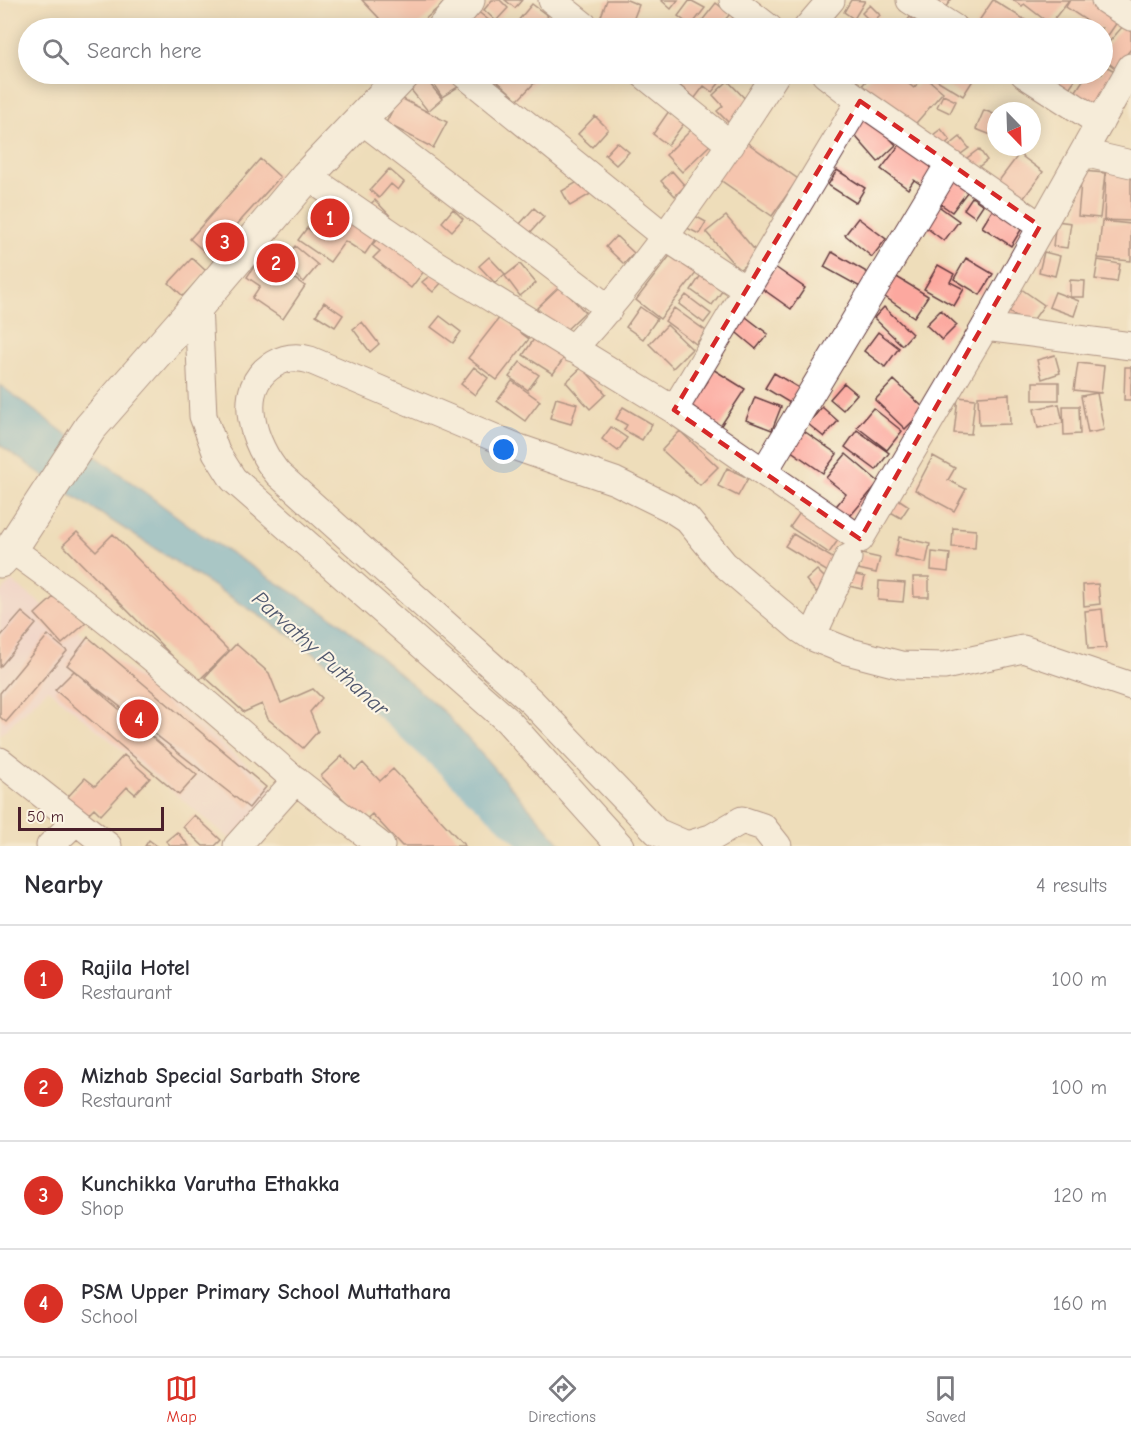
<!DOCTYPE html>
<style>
:root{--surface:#fff;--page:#f7f7f7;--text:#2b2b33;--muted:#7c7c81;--line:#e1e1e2;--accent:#d93025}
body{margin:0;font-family:"Comic Neue",sans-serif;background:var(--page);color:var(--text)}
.compass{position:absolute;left:987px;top:102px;width:54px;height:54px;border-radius:50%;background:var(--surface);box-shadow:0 3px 15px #0003;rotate:157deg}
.scale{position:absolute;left:18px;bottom:15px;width:146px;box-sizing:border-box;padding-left:6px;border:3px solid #4a1f2b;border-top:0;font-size:16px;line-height:21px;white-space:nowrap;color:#4a1f2b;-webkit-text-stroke:4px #fcf5e5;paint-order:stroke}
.you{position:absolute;left:504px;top:450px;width:21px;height:21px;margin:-15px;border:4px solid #fff;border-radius:50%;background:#1a73e8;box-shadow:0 0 0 9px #1a73e833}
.badge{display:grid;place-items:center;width:39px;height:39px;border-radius:50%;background:var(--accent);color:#fff;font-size:20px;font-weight:700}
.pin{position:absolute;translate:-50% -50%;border:3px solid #fff;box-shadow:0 2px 6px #0006}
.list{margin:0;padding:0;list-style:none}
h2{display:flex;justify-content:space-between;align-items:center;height:78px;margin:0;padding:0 24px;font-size:26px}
h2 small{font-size:20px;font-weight:400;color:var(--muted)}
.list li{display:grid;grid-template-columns:39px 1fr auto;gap:18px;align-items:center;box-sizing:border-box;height:108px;padding:0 24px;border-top:2px solid var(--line)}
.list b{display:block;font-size:22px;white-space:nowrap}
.list p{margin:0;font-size:20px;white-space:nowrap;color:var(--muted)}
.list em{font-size:20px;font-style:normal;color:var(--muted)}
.icon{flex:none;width:33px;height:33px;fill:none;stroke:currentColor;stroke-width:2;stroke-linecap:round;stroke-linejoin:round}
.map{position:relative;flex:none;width:1131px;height:846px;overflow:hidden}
.search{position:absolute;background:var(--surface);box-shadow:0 3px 15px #0003;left:18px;right:18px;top:18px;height:66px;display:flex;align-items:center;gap:15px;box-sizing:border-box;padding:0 21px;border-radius:33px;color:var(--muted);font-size:22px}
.sheet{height:510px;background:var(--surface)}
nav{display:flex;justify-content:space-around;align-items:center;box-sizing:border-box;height:84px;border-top:2px solid var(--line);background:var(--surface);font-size:16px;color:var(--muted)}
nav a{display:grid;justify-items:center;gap:3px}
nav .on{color:var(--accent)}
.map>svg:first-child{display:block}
.built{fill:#f4cfdd}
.water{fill:#57abd3;stroke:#50657f;stroke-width:1.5}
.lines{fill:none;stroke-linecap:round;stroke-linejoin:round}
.canal{stroke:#57abd3;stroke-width:21}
.building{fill:#fca89f}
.minor-casing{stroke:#633c40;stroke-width:29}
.major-casing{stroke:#633c40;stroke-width:35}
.minor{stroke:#fff;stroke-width:27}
.major{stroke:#fff;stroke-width:33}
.marked{fill:none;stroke:#d62828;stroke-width:4.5;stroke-dasharray:12 8;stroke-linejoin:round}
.labels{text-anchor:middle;stroke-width:4.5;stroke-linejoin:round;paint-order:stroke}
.water-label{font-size:22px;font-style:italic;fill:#4f576e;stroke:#fcf5e5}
</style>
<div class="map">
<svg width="1131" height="846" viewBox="0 0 1131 846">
<rect width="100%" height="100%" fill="#fcf5e5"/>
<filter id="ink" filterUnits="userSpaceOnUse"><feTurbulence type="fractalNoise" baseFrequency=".0167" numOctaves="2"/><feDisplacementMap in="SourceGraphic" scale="12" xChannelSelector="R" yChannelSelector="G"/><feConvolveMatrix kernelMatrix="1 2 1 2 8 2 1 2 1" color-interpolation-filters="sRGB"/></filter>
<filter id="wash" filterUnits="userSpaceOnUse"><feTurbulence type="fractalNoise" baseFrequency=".008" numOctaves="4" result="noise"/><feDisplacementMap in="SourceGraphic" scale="24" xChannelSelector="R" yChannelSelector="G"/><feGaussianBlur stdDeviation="1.35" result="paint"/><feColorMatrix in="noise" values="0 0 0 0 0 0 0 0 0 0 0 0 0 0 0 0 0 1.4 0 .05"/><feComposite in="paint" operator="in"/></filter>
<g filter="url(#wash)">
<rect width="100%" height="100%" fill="#eeddba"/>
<path class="built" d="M 11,581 L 175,704 L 278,791 L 230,839 L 48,689 L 0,735 L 0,594 Z"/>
<path class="water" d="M 0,385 L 202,535 L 338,621 L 445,713 L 563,846 L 537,846 L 464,774 L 302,643 L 70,494 L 0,445 Z"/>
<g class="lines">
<path class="canal" d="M 371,696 L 534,846"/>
</g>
<g id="blocks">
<path class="building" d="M 362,0 L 447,0 L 415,28 L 372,28 L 370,26 L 379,18 Z
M 492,0 L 500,0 L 508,8 L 496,21 L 484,10 Z
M 505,0 L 522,0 L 515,8 Z
M 607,0 L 627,0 L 639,5 L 630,28 L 597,27 Z
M 661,0 L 678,0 L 671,9 Z
M 690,0 L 705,8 L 691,26 L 678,16 Z
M 851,0 L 865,1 L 854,19 L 844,12 Z
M 923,0 L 951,0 L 941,13 Z
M 993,0 L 1038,28 L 974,28 Z
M 1013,0 L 1069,0 L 1050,24 L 1024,4 L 1022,6 Z
M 1070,0 L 1093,0 L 1120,18 L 1102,44 L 1102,28 L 1082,28 L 1087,21 L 1066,7 Z
M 716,3 L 730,14 L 718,28 L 699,28 L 697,27 Z
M 532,4 L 548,16 L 538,28 L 512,28 Z
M 870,5 L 880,15 L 872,23 L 862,13 Z
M 477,11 L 499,28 L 463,28 Z
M 737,13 L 757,28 L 725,28 Z
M 910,17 L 927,28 L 902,28 Z
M 551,20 L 559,28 L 542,28 Z
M 1124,25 L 1131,31 L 1131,49 L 1115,68 L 1102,58 L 1102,50 Z
M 1102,64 L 1120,74 L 1096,112 L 1072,97 L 1087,74 L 1102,74 Z
M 422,74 L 442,99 L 428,111 L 407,85 Z
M 431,74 L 449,74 L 458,87 L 442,97 L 428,76 Z
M 500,74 L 543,74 L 518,100 L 495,79 Z
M 566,74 L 578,74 L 572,80 Z
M 666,74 L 686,74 L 677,83 Z
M 689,74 L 722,74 L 725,76 L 712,92 L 704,86 L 695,98 L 680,86 Z
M 872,74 L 896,74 L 914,88 L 924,76 L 943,92 L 910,130 L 860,88 Z
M 927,74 L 977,74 L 963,96 Z
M 1053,74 L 1072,74 L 1077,77 L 1067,91 L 1049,78 Z
M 728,81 L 752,106 L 731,125 L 717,111 L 723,106 L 713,95 Z
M 943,95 L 956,101 L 950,113 L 937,107 Z
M 399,97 L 447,122 L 433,148 L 386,123 Z
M 984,110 L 996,115 L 996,137 L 976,129 Z
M 669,111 L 685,122 L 668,145 L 653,134 Z
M 867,114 L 896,145 L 878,162 L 850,130 Z
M 595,116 L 608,129 L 592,147 L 578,134 Z
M 693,128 L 710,145 L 682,172 L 666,155 Z
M 941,129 L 950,140 L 938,149 L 929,138 Z
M 960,137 L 969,148 L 957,157 L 949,146 Z
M 742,139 L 798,179 L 772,216 L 716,177 Z
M 617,142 L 629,152 L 616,165 L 605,155 Z
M 901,143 L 936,168 L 923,186 L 914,180 L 908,189 L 881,169 Z
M 979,149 L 987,160 L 976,169 L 967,158 Z
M 1019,154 L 1043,172 L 1023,199 L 998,182 Z
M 260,159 L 280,177 L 224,239 L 229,244 L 215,261 L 190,239 Z
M 389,169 L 404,182 L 398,190 L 391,184 L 379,198 L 370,190 Z
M 837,170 L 865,188 L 856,203 L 828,185 Z
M 1106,170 L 1131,171 L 1131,221 L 1104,220 Z
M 672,171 L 685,186 L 675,196 L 661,181 Z
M 1082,171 L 1105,173 L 1100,218 L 1078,216 Z
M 954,174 L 971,187 L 952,212 L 935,200 Z
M 586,177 L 594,192 L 570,206 L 562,191 Z
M 325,194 L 380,232 L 365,254 L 345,241 L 330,262 L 298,240 L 307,228 L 320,237 L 327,226 L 311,215 Z
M 972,197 L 983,205 L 975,217 L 964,209 Z
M 375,200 L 397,223 L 367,207 Z
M 933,202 L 959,221 L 944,241 L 918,221 Z
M 995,206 L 1024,225 L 1011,246 L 982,227 Z
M 534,208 L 544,217 L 522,242 L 512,233 Z
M 453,209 L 463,219 L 452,231 L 442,222 Z
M 695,216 L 706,222 L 699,234 L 687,228 Z
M 726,216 L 758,254 L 739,270 L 706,232 Z
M 858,218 L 886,239 L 872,257 L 845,235 Z
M 1056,221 L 1071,223 L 1067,248 L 1053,246 Z
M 1102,221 L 1131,224 L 1131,261 L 1098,258 Z
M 384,231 L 428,266 L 411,288 L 373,258 L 380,251 L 372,245 Z
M 616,236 L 634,253 L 624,264 L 606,247 Z
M 295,246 L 318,265 L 304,282 L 281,264 Z
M 832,252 L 870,274 L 862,288 L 824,267 Z
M 1044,252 L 1060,256 L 1055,276 L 1039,272 Z
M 672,253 L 697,272 L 660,319 L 636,300 Z
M 261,256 L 305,286 L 283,319 L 252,298 L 260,286 L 247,277 Z
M 489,257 L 505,274 L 495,283 L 479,266 Z
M 192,258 L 206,271 L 183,296 L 169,283 Z
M 966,258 L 993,274 L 980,295 L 954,279 Z
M 1098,260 L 1120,264 L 1117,282 L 1095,279 Z
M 520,264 L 536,283 L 520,296 L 505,276 Z
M 938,265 L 954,274 L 950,282 L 964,289 L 954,306 L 924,289 Z
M 775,267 L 805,288 L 791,309 L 760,287 Z
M 890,273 L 928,296 L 914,317 L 878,292 Z
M 432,274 L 444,280 L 433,292 L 422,282 Z
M 701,275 L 723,290 L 712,305 L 691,290 Z
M 1070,280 L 1085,281 L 1084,297 L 1070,297 Z
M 560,286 L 585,312 L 562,334 L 537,308 Z
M 1017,286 L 1044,305 L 1029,326 L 1002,307 Z
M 1055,292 L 1079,301 L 1074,316 L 1049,307 Z
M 686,295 L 711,314 L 704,323 L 679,304 Z
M 324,302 L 343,315 L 335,327 L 316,315 Z
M 640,307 L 657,319 L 643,339 L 626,327 Z
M 884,307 L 912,334 L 902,345 L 874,318 Z
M 674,308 L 706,331 L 696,344 L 665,321 Z
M 941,310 L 957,325 L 942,340 L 926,325 Z
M 742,314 L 768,334 L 756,349 L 731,328 Z
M 440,316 L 461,332 L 453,343 L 431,327 Z
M 500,317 L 529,339 L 497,380 L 468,358 Z
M 362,322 L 379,344 L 370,352 L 353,329 Z
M 667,325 L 692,349 L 673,368 L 649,344 Z
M 878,332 L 899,348 L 885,367 L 864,351 Z
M 534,339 L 564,358 L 553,374 L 523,355 Z
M 1055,355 L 1060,373 L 1042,379 L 1037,360 Z
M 520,362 L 539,375 L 528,390 L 509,377 Z
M 703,363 L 745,389 L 720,427 L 690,408 L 708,381 L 696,374 Z
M 1078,363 L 1104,366 L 1101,393 L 1074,390 Z
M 474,367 L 488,378 L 475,395 L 461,384 Z
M 582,367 L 606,394 L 590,409 L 566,382 Z
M 1125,367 L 1131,367 L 1131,400 L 1124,400 Z
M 774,373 L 799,388 L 790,403 L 765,388 Z
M 894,380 L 925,409 L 905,429 L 875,400 Z
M 512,381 L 540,401 L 525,421 L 497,401 Z
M 1033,382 L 1059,382 L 1059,400 L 1033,400 Z
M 844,383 L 857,394 L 843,410 L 830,399 Z
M 1097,393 L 1104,430 L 1088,433 L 1081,396 Z
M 1009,394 L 1010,424 L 979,425 L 978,396 Z
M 755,397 L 781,407 L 772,430 L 746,420 Z
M 958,397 L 975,399 L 971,434 L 954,433 Z
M 556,398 L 577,404 L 571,424 L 550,418 Z
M 1059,404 L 1063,423 L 1038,428 L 1034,409 Z
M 1063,406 L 1079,406 L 1080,434 L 1064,435 Z
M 623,407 L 652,424 L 642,440 L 624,430 L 627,425 L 616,419 Z
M 822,407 L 838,421 L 824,437 L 808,424 Z
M 873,408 L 902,431 L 887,450 L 857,427 Z
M 611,427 L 627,438 L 618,451 L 602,439 Z
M 801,429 L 837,454 L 823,473 L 787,448 Z
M 857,430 L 889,453 L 876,470 L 845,447 Z
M 680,431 L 718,467 L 700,485 L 662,450 Z
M 846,454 L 879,482 L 846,521 L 833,510 L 846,494 L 826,478 Z
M 933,456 L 955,468 L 948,480 L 966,489 L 954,511 L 915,490 Z
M 727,468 L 748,478 L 738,496 L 718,486 Z
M 895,497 L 909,506 L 901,518 L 887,510 Z
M 804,507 L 843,533 L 829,553 L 790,527 Z
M 953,528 L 976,530 L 975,548 L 952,547 Z
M 77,532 L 96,551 L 113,534 L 229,651 L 195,684 L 181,665 L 63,545 Z
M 793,534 L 836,560 L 828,572 L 785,546 Z
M 899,537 L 930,544 L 926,563 L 895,556 Z
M 932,552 L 950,554 L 948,572 L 931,570 Z
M 862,554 L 880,558 L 876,573 L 858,569 Z
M 817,570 L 828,581 L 816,592 L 806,580 Z
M 843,572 L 865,577 L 862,589 L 840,584 Z
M 913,577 L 929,577 L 929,597 L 914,597 Z
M 879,581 L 905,583 L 903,602 L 878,600 Z
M 1098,584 L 1100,604 L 1084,606 L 1083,585 Z
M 58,593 L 86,623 L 62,644 L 35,614 Z
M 1102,609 L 1106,648 L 1088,649 L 1085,611 Z
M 22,612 L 36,624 L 0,667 L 0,637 Z
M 48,635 L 67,651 L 6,722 L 0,717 L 0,693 Z
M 88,637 L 266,787 L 249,808 L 67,665 Z
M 236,644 L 269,673 L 281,703 L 313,689 L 322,698 L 310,712 L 318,731 L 303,748 L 268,719 L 262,704 L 244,712 L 205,677 Z
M 74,671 L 197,775 L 179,795 L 55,690 Z
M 124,755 L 150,778 L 135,794 L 127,787 L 101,815 L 94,808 L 83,819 L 64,801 L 85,778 L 95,786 Z
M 342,756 L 355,770 L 363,763 L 380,781 L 393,769 L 465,846 L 402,846 L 372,814 L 364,821 L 321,776 Z
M 194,815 L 221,840 L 215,846 L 203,846 L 183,827 Z
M 177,832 L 189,846 L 171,846 L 166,841 Z
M 149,840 L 157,846 L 145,846 Z"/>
</g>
</g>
<g filter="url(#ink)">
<use href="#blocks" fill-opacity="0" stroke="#633c40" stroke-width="1.5"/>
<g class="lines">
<g class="minor-casing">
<path id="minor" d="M 552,0 L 587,28
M 733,0 L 769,28
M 910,0 L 954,28
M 1105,0 L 1131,17
M 807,28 L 831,0
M 464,74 L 664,236 L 745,289
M 643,74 L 731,145
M 825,74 L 860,101 L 1040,226
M 1024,74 L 1100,123
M 360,119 L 609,309
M 1084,153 L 1131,164
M 307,176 L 434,263 L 674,410 L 860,539 L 985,327 L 1131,67
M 198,305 L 203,416 L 216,452 L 233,479 L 507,720 L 620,846
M 985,327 L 1131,346
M 573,349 C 649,265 715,170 776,74
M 674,410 L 860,101
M 765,470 L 949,164
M 11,549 C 110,619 202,699 294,779 C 322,802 352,823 381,846
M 812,637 L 848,558
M 0,761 L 108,846
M 50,846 L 75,822
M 237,846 L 296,780
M 778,846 L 763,827 L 742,820 L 711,838 L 687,845 L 657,832 L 532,702 L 278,474 C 254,446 233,388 274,364 C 286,357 297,356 310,360 L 519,448 L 615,481 L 670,508 L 687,519 L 724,564 L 800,629 L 812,637 L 847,651 L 901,665 L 944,666 L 1023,649 L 1131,686"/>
</g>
<g class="major-casing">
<path id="major" d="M 444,28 L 468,0
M 0,561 L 11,549 L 90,428 L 198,305 L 307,176 L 404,74"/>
</g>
<use href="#minor" class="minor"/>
<use href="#major" class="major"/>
</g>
</g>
<path d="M0 0H1131V846H0ZM 860,101 L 1040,226 L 860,539 L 674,410 Z" fill="#eeddba" fill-opacity=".55" fill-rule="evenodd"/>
<path class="marked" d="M 860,101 L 1040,226 L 860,539 L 674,410 Z"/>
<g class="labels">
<g class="water-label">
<text transform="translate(321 653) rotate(42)" y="8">Parvathy Puthanar</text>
</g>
</g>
</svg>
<svg class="compass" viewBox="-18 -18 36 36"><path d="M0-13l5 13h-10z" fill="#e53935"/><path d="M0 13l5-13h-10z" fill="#7c7c81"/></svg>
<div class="scale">50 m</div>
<div class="you"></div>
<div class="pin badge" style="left:330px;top:218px">1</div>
<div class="pin badge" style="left:276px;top:263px">2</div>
<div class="pin badge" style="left:225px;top:242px">3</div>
<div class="pin badge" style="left:139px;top:719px">4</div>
<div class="search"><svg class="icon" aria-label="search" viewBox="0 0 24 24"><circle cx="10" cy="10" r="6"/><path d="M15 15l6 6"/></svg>Search here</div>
</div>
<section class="sheet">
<h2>Nearby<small>4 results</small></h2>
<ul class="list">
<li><span class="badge">1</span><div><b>Rajila Hotel</b><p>Restaurant</p></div><em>100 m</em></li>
<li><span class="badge">2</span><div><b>Mizhab Special Sarbath Store</b><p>Restaurant</p></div><em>100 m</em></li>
<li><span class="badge">3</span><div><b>Kunchikka Varutha Ethakka</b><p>Shop</p></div><em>120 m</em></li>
<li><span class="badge">4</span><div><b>PSM Upper Primary School Muttathara</b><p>School</p></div><em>160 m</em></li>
</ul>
</section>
<nav>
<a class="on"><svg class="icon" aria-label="map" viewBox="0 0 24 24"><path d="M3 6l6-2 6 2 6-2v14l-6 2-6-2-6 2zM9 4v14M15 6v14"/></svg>Map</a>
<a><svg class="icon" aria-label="directions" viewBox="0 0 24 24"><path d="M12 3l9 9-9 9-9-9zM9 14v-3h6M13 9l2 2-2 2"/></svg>Directions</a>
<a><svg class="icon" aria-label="saved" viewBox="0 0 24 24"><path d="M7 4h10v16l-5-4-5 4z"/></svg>Saved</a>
</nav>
